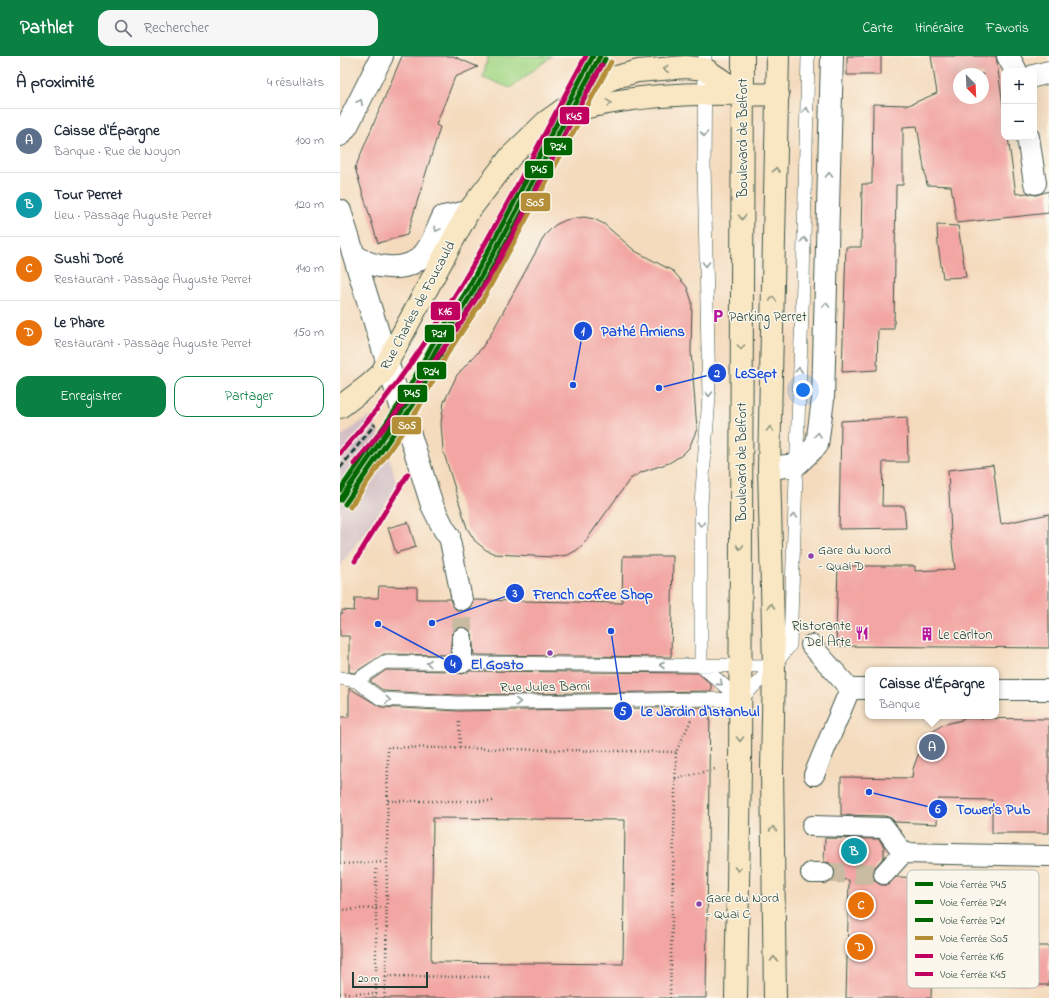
<!DOCTYPE html>
<html lang="fr">
<meta charset="utf-8">
<style>
:root{--surface:#fff;--page:#f6f6f7;--text:#1f2937;--muted:#747a83;--line:#e0e1e3;--accent:#0b8043}
body{margin:0;font-family:"Indie Flower",sans-serif;background:var(--page);color:var(--text)}
.controls{position:absolute;right:12px;top:12px;display:grid;overflow:hidden;border-radius:8px;box-shadow:0 4px 16px #0002}
.controls button{width:36px;height:36px;display:grid;place-items:center;padding:0;border:0;border-bottom:1px solid var(--line);background:var(--surface);color:var(--text);font:20px sans-serif}
.compass{position:absolute;left:613px;top:12px;width:36px;height:36px;border-radius:50%;background:var(--surface);box-shadow:0 4px 16px #0002;rotate:156deg}
.scale{position:absolute;left:12px;bottom:10px;width:76px;box-sizing:border-box;padding-left:4px;border:2px solid #1f3d34;border-top:0;font-size:11px;line-height:14px;white-space:nowrap;color:#1f3d34;-webkit-text-stroke:3px #fbf7ec;paint-order:stroke}
.you{position:absolute;left:463px;top:334px;width:14px;height:14px;margin:-10px;border:3px solid #fff;border-radius:50%;background:#1a73e8;box-shadow:0 0 0 6px #1a73e833}
.badge{display:grid;place-items:center;width:26px;height:26px;border-radius:50%;background:var(--accent);color:#fff;font-size:13px;font-weight:700}
.pin{position:absolute;translate:-50% -50%;border:2px solid #fff;box-shadow:0 1px 4px #0006}
.popup{position:absolute;left:525px;top:611px;width:134px;height:52px;box-sizing:border-box;display:grid;place-content:center;border-radius:8px;background:var(--surface);filter:drop-shadow(0 1px 3px #0005);font-size:13px;white-space:nowrap;color:var(--muted)}
.popup b{font-size:15px;color:var(--text)}
.popup::after{content:'';position:absolute;left:50%;top:100%;margin-left:-8px;border:8px solid transparent;border-top-color:var(--surface)}
.list{margin:0;padding:0;list-style:none}
h2{display:flex;justify-content:space-between;align-items:center;height:52px;margin:0;padding:0 16px;font-size:17px}
h2 small{font-size:13px;font-weight:400;color:var(--muted)}
.list li{display:grid;grid-template-columns:26px 1fr auto;gap:12px;align-items:center;box-sizing:border-box;height:64px;padding:0 16px;border-top:1px solid var(--line)}
.list b{display:block;font-size:15px;white-space:nowrap}
.list p{margin:0;font-size:13px;white-space:nowrap;color:var(--muted)}
.list em{font-size:13px;font-style:normal;color:var(--muted)}
.actions{display:flex;gap:8px;padding:12px 16px}
.actions a{flex:1;padding:9px 0;border:1px solid var(--accent);border-radius:12px;text-align:center;font-size:14px;color:var(--accent)}
.actions .main{background:var(--accent);color:#fff}
.icon{flex:none;width:22px;height:22px;fill:none;stroke:currentColor;stroke-width:2;stroke-linecap:round;stroke-linejoin:round}
.map{position:relative;flex:none;width:709px;height:942px;overflow:hidden}
header{display:flex;align-items:center;gap:24px;box-sizing:border-box;height:56px;padding:0 20px;background:var(--accent);color:#fff}
header strong{font-size:19px}
nav{display:flex;gap:22px;margin-inline-start:auto;font-size:14px}
.search{width:280px;height:36px;background:var(--page);display:flex;align-items:center;gap:10px;box-sizing:border-box;padding:0 14px;border-radius:12px;color:var(--muted);font-size:15px}
main{display:flex}
aside{flex:1;background:var(--surface)}
.map>svg:first-child{display:block}
.industrial{fill:#d2bec3}
.green{fill:#a5d888;stroke:#628a5e}
.building{fill:#f2a5a2;fill-rule:evenodd}
.lines{fill:none;stroke-linecap:round;stroke-linejoin:round}
.pedestrian-tunnel{stroke:#c9bba2;stroke-width:20;stroke-dasharray:20 10;stroke-linecap:butt}
.service-casing{stroke:#3f5549;stroke-width:14}
.pedestrian-casing{stroke:#3f5549;stroke-width:22}
.minor-casing{stroke:#3f5549;stroke-width:24}
.secondary-casing{stroke:#3f5549;stroke-width:24}
.path{stroke:#3f5549;stroke-width:2.5;stroke-dasharray:1 3;stroke-linecap:butt}
.service{stroke:#fff;stroke-width:13}
.pedestrian{stroke:#fff;stroke-width:20}
.minor{stroke:#fff;stroke-width:22}
.secondary{stroke:#f9e7c3;stroke-width:22}
.rail{stroke:#1f3d34;stroke-width:3;stroke-dasharray:6 3;stroke-linecap:butt}
.rail-1-casing{stroke:#fbf7ec;stroke-width:8}
.rail-2-casing{stroke:#fbf7ec;stroke-width:8}
.rail-3-casing{stroke:#fbf7ec;stroke-width:8}
.rail-4-casing{stroke:#fbf7ec;stroke-width:8}
.rail-5-casing{stroke:#fbf7ec;stroke-width:8}
.rail-6-casing{stroke:#fbf7ec;stroke-width:8}
.rail-1{stroke:#060;stroke-width:5}
.rail-2{stroke:#060;stroke-width:5}
.rail-3{stroke:#060;stroke-width:5}
.rail-4{stroke:#b58f37;stroke-width:5}
.rail-5{stroke:#bf005f;stroke-width:5}
.rail-6{stroke:#bf005f;stroke-width:5}
.oneway{stroke:#8c927c}
.oneway2{stroke:#8f9e9a}
.bus-dot{fill:#8e44ad;stroke:#fbf7ec;stroke-width:1.5}
.labels{text-anchor:middle;stroke-width:3;stroke-linejoin:round;paint-order:stroke}
.bus-label{font-size:13px;fill:#1f3d34;stroke:#fbf7ec;text-anchor:start}
.street-label{font-size:14px;fill:#1f3d34;stroke:#fbf7ec}
.poi-label{font-size:14px;fill:#1f3d34;stroke:#fbf7ec;text-anchor:start}
.key{fill:#fbf7ec;stroke:#b9bfb5;stroke-width:1}
.key-label{font-size:11px;fill:#1f3d34}
.leader{fill:none;stroke:#1d4ed8;stroke-width:1.5}
.callout-dot{fill:#1d4ed8;stroke:#fbf7ec;stroke-width:1.5}
.mark-label{font-size:12px;text-anchor:middle;font-weight:bold;fill:#fff}
.callout-label{font-size:15px;text-anchor:middle;font-weight:bold;fill:#1d4ed8;stroke:#fbf7ec;stroke-width:3;stroke-linejoin:round;paint-order:stroke}
.line-badge{stroke:#fbf7ec;stroke-width:1.5}
.badge-label{font-size:11px;text-anchor:middle;font-weight:bold;fill:#fff}
</style>
<header>
<strong>Pathlet</strong>
<div class="search"><svg class="icon" aria-label="search" viewBox="0 0 24 24"><circle cx="10" cy="10" r="6"/><path d="M15 15l6 6"/></svg>Rechercher</div>
<nav><a>Carte</a><a>Itinéraire</a><a>Favoris</a></nav>
</header>
<main>
<aside>
<h2>À proximité<small>4 résultats</small></h2>
<ul class="list">
<li><span class="badge" style="background:#5c6f8a">A</span><div><b>Caisse d'Épargne</b><p>Banque · Rue de Noyon</p></div><em>100 m</em></li>
<li><span class="badge" style="background:#0f9aa8">B</span><div><b>Tour Perret</b><p>Lieu · Passage Auguste Perret</p></div><em>120 m</em></li>
<li><span class="badge" style="background:#e8710a">C</span><div><b>Sushi Doré</b><p>Restaurant · Passage Auguste Perret</p></div><em>140 m</em></li>
<li><span class="badge" style="background:#e8710a">D</span><div><b>Le Phare</b><p>Restaurant · Passage Auguste Perret</p></div><em>150 m</em></li>
</ul>
<div class="actions"><a class="main">Enregistrer</a><a>Partager</a></div>
</aside>
<div class="map">
<svg width="709" height="942" viewBox="0 0 709 942">
<rect width="100%" height="100%" fill="#fbf7ec"/>
<filter id="ink" filterUnits="userSpaceOnUse"><feTurbulence type="fractalNoise" baseFrequency=".025" numOctaves="2"/><feDisplacementMap in="SourceGraphic" scale="8" xChannelSelector="R" yChannelSelector="G"/><feConvolveMatrix kernelMatrix="1 2 1 2 8 2 1 2 1" color-interpolation-filters="sRGB"/></filter>
<filter id="wash" filterUnits="userSpaceOnUse"><feTurbulence type="fractalNoise" baseFrequency=".012" numOctaves="4" result="noise"/><feDisplacementMap in="SourceGraphic" scale="16" xChannelSelector="R" yChannelSelector="G"/><feGaussianBlur stdDeviation="0.9" result="paint"/><feColorMatrix in="noise" values="0 0 0 0 0 0 0 0 0 0 0 0 0 0 0 0 0 1.4 0 .05"/><feComposite in="paint" operator="in"/></filter>
<g filter="url(#wash)">
<rect width="100%" height="100%" fill="#f4dbbe"/>
<path class="industrial" d="M 28,361 L 35,368 L 52,409 L 57,432 L 0,510 L 0,381 Z"/>
<path class="green" d="M 148,0 L 212,0 L 170,32 L 143,21 Z"/>
<g id="blocks">
<path class="building" d="M 62,0 L 113,0 L 138,11 L 115,21 L 96,69 L 100,71 L 67,179 L 38,187 L 15,112 Z
M 507,0 L 541,0 L 541,19 L 507,19 Z
M 591,0 L 656,0 L 664,56 L 664,81 L 668,81 L 676,138 L 688,137 L 696,139 L 709,135 L 709,157 L 617,167 L 611,130 L 587,129 L 577,70 L 563,71 L 563,129 L 556,129 L 554,273 L 538,273 L 537,314 L 502,316 L 506,191 L 521,191 L 522,128 L 532,128 L 533,48 L 569,49 L 597,37 ZM 619,18 L 643,18 L 643,42 L 619,42 Z
M 244,161 L 254,163 L 264,168 L 295,195 L 333,215 L 347,231 L 352,246 L 351,296 L 357,373 L 349,392 L 342,399 L 329,407 L 302,416 L 290,423 L 245,486 L 237,494 L 228,499 L 213,501 L 155,498 L 146,494 L 135,485 L 127,472 L 103,394 L 101,367 L 104,346 L 117,319 L 141,293 L 151,278 L 205,179 L 215,169 L 226,164 Z
M 597,169 L 618,170 L 626,221 L 603,222 L 598,189 Z
M 567,361 L 568,406 L 543,406 L 542,450 L 564,450 L 566,472 L 499,473 L 501,365 Z
M 653,409 L 661,468 L 709,458 L 709,592 L 498,590 L 496,577 L 498,510 L 575,510 L 575,515 L 615,513 L 611,478 L 608,414 Z
M 68,466 L 76,491 L 56,497 L 48,472 Z
M 283,500 L 333,500 L 331,601 L 134,599 L 132,577 L 127,572 L 122,571 L 116,572 L 112,577 L 110,599 L 44,598 L 14,617 L 9,616 L 9,580 L 0,580 L 0,558 L 2,558 L 2,554 L 14,555 L 15,542 L 38,542 L 39,530 L 77,531 L 77,543 L 110,543 L 113,551 L 119,555 L 129,553 L 133,544 L 282,547 Z
M 46,614 L 114,615 L 122,618 L 130,615 L 358,617 L 371,628 L 371,635 L 118,639 L 44,635 L 30,625 Z
M 9,632 L 41,651 L 118,655 L 370,651 L 366,942 L 0,942 L 0,661 L 9,661 ZM 93,762 L 285,764 L 283,908 L 91,906 Z
M 622,662 L 709,663 L 709,777 L 652,777 L 652,744 L 598,743 L 597,768 L 555,766 L 551,762 L 545,760 L 501,759 L 501,721 L 572,722 L 573,713 L 581,691 L 587,680 L 602,669 L 622,664 Z
M 485,782 L 539,783 L 544,791 L 544,801 L 535,811 L 533,821 L 536,826 L 541,829 L 548,829 L 556,821 L 627,823 L 627,829 L 674,830 L 670,873 L 648,873 L 649,855 L 594,854 L 591,942 L 506,942 L 509,824 L 494,823 L 495,817 L 494,812 L 490,807 L 484,806 Z
M 669,890 L 709,890 L 709,929 L 668,929 Z"/>
</g>
</g>
<g filter="url(#ink)">
<use href="#blocks" fill-opacity="0" stroke="#3f5549" stroke-width="1"/>
<g class="lines">
<path class="pedestrian-tunnel" d="M 122,582 L 122,544
M 484,817 L 544,818"/>
<g class="service-casing">
<path id="service" d="M 365,0 L 364,108 L 369,341 L 361,448 L 361,609 L 400,644
M 0,622 L 16,625 L 41,643 L 118,647 L 361,643 L 400,644
M 16,625 L 44,606 L 434,610
M 400,644 L 434,610 L 450,589 L 463,227 L 468,0"/>
</g>
<g class="pedestrian-casing">
<path id="pedestrian" d="M 109,480 L 122,544
M 471,589 L 510,633 L 528,633
M 122,607 L 122,582
M 656,634 L 709,634
M 474,719 L 510,633
M 472,770 L 545,772 L 563,797
M 471,817 L 484,817
M 544,818 L 563,797 L 709,800"/>
</g>
<g class="minor-casing">
<path id="minor" d="M 668,0 L 676,15
M 694,20 L 709,16
M 0,79 L 7,70 L 42,0
M 688,81 L 695,127
M 0,155 L 92,449 L 104,473 L 109,480
M 15,200 C 33,212 66,218 83,199 C 91,191 98,172 103,161 L 128,156
M 429,412 L 456,409 L 477,389 L 483,343 L 492,0"/>
</g>
<g class="secondary-casing">
<path id="secondary" d="M 228,56 C 295,37 369,36 438,39
M 0,351 L 29,329 L 41,318 L 128,156 L 171,100 L 206,66 L 259,28 L 276,21 L 298,15 L 346,11 L 365,13 L 402,38
M 396,942 L 400,713 L 403,0
M 435,942 L 432,714 L 434,610 L 429,412 L 438,0"/>
</g>
<path class="path" d="M 119,666 L 120,692
M 335,723 L 375,713
M 48,745 L 153,745
M 0,808 L 46,806
M 0,854 L 47,851
M 46,920 L 48,691 L 336,696
M 0,937 L 36,938 L 36,811
M 44,942 L 46,920 L 150,921
M 330,942 L 336,696 L 352,662"/>
<use href="#service" class="service"/>
<use href="#pedestrian" class="pedestrian"/>
<use href="#minor" class="minor"/>
<use href="#secondary" class="secondary"/>
<path class="rail" d="M 0,412 L 35,368
M 0,447 L 23,414"/>
<g class="rail-1-casing">
<path id="rail-1" d="M 0,444 L 68,346 L 97,292 L 131,239 L 260,0"/>
</g>
<g class="rail-2-casing">
<path id="rail-2" d="M 5,448 L 73,349 L 102,295 L 136,242 L 265,3"/>
</g>
<g class="rail-3-casing">
<path id="rail-3" d="M 0,434 L 63,343 L 92,289 L 126,236 L 253,0"/>
</g>
<g class="rail-4-casing">
<path id="rail-4" d="M 10,451 L 78,353 L 107,298 L 142,245 L 271,6"/>
</g>
<g class="rail-5-casing">
<path id="rail-5" d="M 0,397 C 105,281 172,137 246,0"/>
</g>
<g class="rail-6-casing">
<path id="rail-6" d="M 14,408 C 63,351 108,290 147,225 C 188,154 222,80 262,9
M 15,505 L 68,418"/>
</g>
<use href="#rail-1" class="rail-1"/>
<use href="#rail-2" class="rail-2"/>
<use href="#rail-3" class="rail-3"/>
<use href="#rail-4" class="rail-4"/>
<use href="#rail-5" class="rail-5"/>
<use href="#rail-6" class="rail-6"/>
</g>
<defs><path id="oneway-chevron" d="M-2-3.5L2.5 0L-2 3.5" fill="none" stroke-width="1.6" stroke-linecap="round" stroke-linejoin="round"/></defs>
<g class="oneway">
<use href="#oneway-chevron" transform="translate(326 13) rotate(175)"/>
<use href="#oneway-chevron" transform="translate(269 47) rotate(-9)"/>
<use href="#oneway-chevron" transform="translate(436 114) rotate(-89)"/>
<use href="#oneway-chevron" transform="translate(402 161) rotate(90)"/>
<use href="#oneway-chevron" transform="translate(433 243) rotate(-89)"/>
<use href="#oneway-chevron" transform="translate(401 291) rotate(90)"/>
<use href="#oneway-chevron" transform="translate(430 373) rotate(-89)"/>
<use href="#oneway-chevron" transform="translate(400 491) rotate(90)"/>
<use href="#oneway-chevron" transform="translate(431 550) rotate(-91)"/>
<use href="#oneway-chevron" transform="translate(400 683) rotate(90)"/>
<use href="#oneway-chevron" transform="translate(433 773) rotate(-91)"/>
<use href="#oneway-chevron" transform="translate(398 813) rotate(91)"/>
<use href="#oneway-chevron" transform="translate(434 903) rotate(-91)"/>
</g>
<g class="oneway2">
<use href="#oneway-chevron" transform="translate(20 46) rotate(-63)"/>
<use href="#oneway-chevron" transform="translate(466 54) rotate(-88)"/>
<use href="#oneway-chevron" transform="translate(364 78) rotate(90)"/>
<use href="#oneway-chevron" transform="translate(489 119) rotate(-89)"/>
<use href="#oneway-chevron" transform="translate(97 173) rotate(118)"/>
<use href="#oneway-chevron" transform="translate(464 184) rotate(-89)"/>
<use href="#oneway-chevron" transform="translate(366 208) rotate(89)"/>
<use href="#oneway-chevron" transform="translate(486 249) rotate(-88)"/>
<use href="#oneway-chevron" transform="translate(459 314) rotate(-87)"/>
<use href="#oneway-chevron" transform="translate(369 338) rotate(90)"/>
<use href="#oneway-chevron" transform="translate(478 379) rotate(-82)"/>
<use href="#oneway-chevron" transform="translate(454 460) rotate(-88)"/>
<use href="#oneway-chevron" transform="translate(361 468) rotate(91)"/>
<use href="#oneway-chevron" transform="translate(89 607) rotate(-179)"/>
<use href="#oneway-chevron" transform="translate(322 609) rotate(-180)"/>
<use href="#oneway-chevron" transform="translate(380 627) rotate(41)"/>
<use href="#oneway-chevron" transform="translate(48 644) rotate(3)"/>
<use href="#oneway-chevron" transform="translate(178 646) rotate(-1)"/>
</g>
</g>
<defs>
<g id="parking-bare" transform="scale(1.08)"><path d="M-3.5-5.5H1a3.5 3.5 0 0 1 0 7H-1V5.5H-3.5ZM-1-3.4V-.6H.8a1.4 1.4 0 0 0 0-2.8Z" fill="#b5179e" stroke="#fbf7ec" stroke-width="2.5" paint-order="stroke"/></g>
<g id="restaurant-bare" transform="scale(1.08)"><path d="M-5-6h1v4h1v-4h1v4h1v-4h1v5L-1.5 .5V6h-2V.5L-5-1ZM5-6V6H3V1.5H1.5Q1.5-4 5-6Z" fill="#b5179e" stroke="#fbf7ec" stroke-width="2.5" paint-order="stroke"/></g>
<g id="building-bare" transform="scale(1.08)"><path d="M-4-6H4V6H1V3H-1V6H-4ZM-2.5-4.3h1.7v1.8h-1.7ZM.8-4.3h1.7v1.8H.8ZM-2.5-1h1.7V.8h-1.7ZM.8-1h1.7V.8H.8Z" fill="#b5179e" stroke="#fbf7ec" stroke-width="2.5" paint-order="stroke"/></g>
</defs>
<g fill-rule="evenodd">
<use href="#parking-bare" x="378" y="260"/>
<use href="#restaurant-bare" x="522" y="577"/>
<use href="#building-bare" x="587" y="578"/>
</g>
<g class="bus-dot">
<circle cx="471" cy="500" r="3.5"/>
<circle cx="210" cy="597" r="3.5"/>
<circle cx="359" cy="848" r="3.5"/>
</g>
<g class="labels">
<g class="bus-label">
<text x="478" y="498">Gare du Nord<tspan x="478" dy="16">- Quai D</tspan></text>
<text x="366" y="846">Gare du Nord<tspan x="366" dy="16">- Quai C</tspan></text>
</g>
<g class="street-label">
<text transform="translate(402 82) rotate(-90)" y="5">Boulevard de Belfort</text>
<text transform="translate(77 249) rotate(-62)" y="5">Rue Charles de Foucauld</text>
<text transform="translate(401 406) rotate(-90)" y="5">Boulevard de Belfort</text>
<text transform="translate(205 630) rotate(-1)" y="5">Rue Jules Barni</text>
</g>
<g class="poi-label">
<text x="389" y="265">Parking Perret</text>
<text x="511" y="574" text-anchor="end">Ristorante<tspan x="511" dy="16">Del Arte</tspan></text>
<text x="598" y="583">Le carlton</text>
</g>
</g>
<rect x="567" y="814" width="132" height="118" rx="6" class="key"/>
<rect x="575" y="826" width="18" height="4" fill="#060"/>
<rect x="575" y="844" width="18" height="4" fill="#060"/>
<rect x="575" y="862" width="18" height="4" fill="#060"/>
<rect x="575" y="880" width="18" height="4" fill="#b58f37"/>
<rect x="575" y="898" width="18" height="4" fill="#bf005f"/>
<rect x="575" y="916" width="18" height="4" fill="#bf005f"/>
<g class="key-label">
<text x="600" y="832">Voie ferrée P45</text>
<text x="600" y="850">Voie ferrée P24</text>
<text x="600" y="868">Voie ferrée P21</text>
<text x="600" y="886">Voie ferrée S05</text>
<text x="600" y="904">Voie ferrée K16</text>
<text x="600" y="922">Voie ferrée K45</text>
</g>
<path class="leader" d="M233 329L243 275M319 332L377 317M92 567L175 537M38 568L113 608M271 575L283 655M529 736L598 753"/>
<g class="callout-dot">
<circle cx="233" cy="329" r="4"/>
<circle cx="319" cy="332" r="4"/>
<circle cx="92" cy="567" r="4"/>
<circle cx="38" cy="568" r="4"/>
<circle cx="271" cy="575" r="4"/>
<circle cx="529" cy="736" r="4"/>
<circle cx="243" cy="275" r="10"/>
<circle cx="377" cy="317" r="10"/>
<circle cx="175" cy="537" r="10"/>
<circle cx="113" cy="608" r="10"/>
<circle cx="283" cy="655" r="10"/>
<circle cx="598" cy="753" r="10"/>
</g>
<g class="mark-label">
<text x="243" y="279">1</text>
<text x="377" y="321">2</text>
<text x="175" y="541">3</text>
<text x="113" y="612">4</text>
<text x="283" y="659">5</text>
<text x="598" y="757">6</text>
</g>
<g class="callout-label">
<text x="303" y="280">Pathé Amiens</text>
<text x="416" y="322">LeSept</text>
<text x="253" y="543">French coffee Shop</text>
<text x="157" y="613">El Gosto</text>
<text x="360" y="660">Le Jardin d'Istanbul</text>
<text x="653" y="758">Tower's Pub</text>
</g>
<g class="line-badge">
<rect x="219" y="50" width="31" height="19" rx="4" fill="#bf005f"/>
<rect x="203" y="81" width="30" height="19" rx="4" fill="#060"/>
<rect x="184" y="104" width="30" height="19" rx="4" fill="#060"/>
<rect x="180" y="136" width="31" height="20" rx="4" fill="#b58f37"/>
<rect x="90" y="245" width="31" height="20" rx="4" fill="#bf005f"/>
<rect x="84" y="268" width="31" height="19" rx="4" fill="#060"/>
<rect x="76" y="305" width="31" height="19" rx="4" fill="#060"/>
<rect x="57" y="328" width="31" height="19" rx="4" fill="#060"/>
<rect x="51" y="360" width="31" height="19" rx="4" fill="#b58f37"/>
</g>
<g class="badge-label">
<text x="234" y="64">K45</text>
<text x="218" y="94">P24</text>
<text x="199" y="117">P45</text>
<text x="195" y="150">S05</text>
<text x="105" y="259">K16</text>
<text x="99" y="281">P21</text>
<text x="91" y="319">P24</text>
<text x="72" y="341">P45</text>
<text x="67" y="373">S05</text>
</g>
</svg>
<div class="controls">
<button>+</button>
<button>−</button>
</div>
<svg class="compass" viewBox="-18 -18 36 36"><path d="M0-13l5 13h-10z" fill="#e53935"/><path d="M0 13l5-13h-10z" fill="#747a83"/></svg>
<div class="scale">20 m</div>
<div class="you"></div>
<div class="pin badge" style="left:592px;top:691px;background:#5c6f8a">A</div>
<div class="popup"><b>Caisse d'Épargne</b>Banque</div>
<div class="pin badge" style="left:514px;top:795px;background:#0f9aa8">B</div>
<div class="pin badge" style="left:521px;top:849px;background:#e8710a">C</div>
<div class="pin badge" style="left:520px;top:891px;background:#e8710a">D</div>
</div>
</main>
